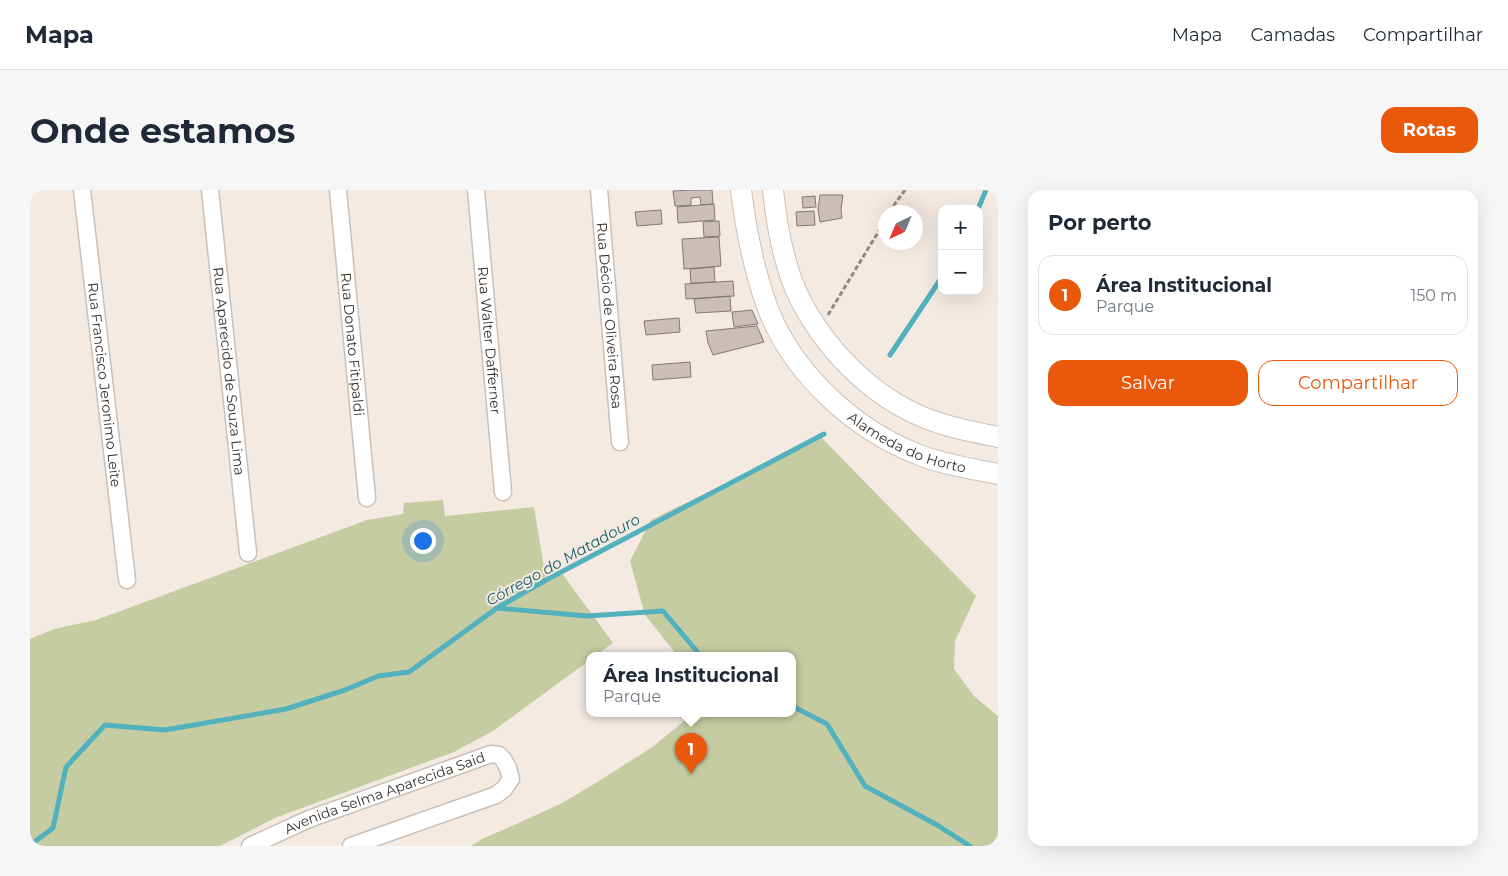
<!DOCTYPE html>
<html lang="pt">
<meta charset="utf-8">
<style>
:root{--surface:#fff;--page:#f6f6f7;--text:#1f2937;--muted:#747a83;--line:#e0e1e3;--accent:#ea580c}
body{margin:0;font-family:Montserrat,sans-serif;background:var(--page);color:var(--text)}
.controls{position:absolute;right:15px;top:15px;display:grid;overflow:hidden;border-radius:10px;box-shadow:0 5px 20px #0002}
.controls button{width:45px;height:45px;display:grid;place-items:center;padding:0;border:0;border-bottom:1px solid var(--line);background:var(--surface);color:var(--text);font:25px sans-serif}
.compass{position:absolute;left:848px;top:15px;width:45px;height:45px;border-radius:50%;background:var(--surface);box-shadow:0 5px 20px #0002;rotate:224deg}
.you{position:absolute;left:392px;top:350px;width:18px;height:18px;margin:-12px;border:4px solid #fff;border-radius:50%;background:#1a73e8;box-shadow:0 0 0 8px #1a73e833}
.badge{display:grid;place-items:center;width:32px;height:32px;border-radius:50%;background:var(--accent);color:#fff;font-size:16px;font-weight:700}
.pin{position:absolute;translate:-50% -41px;filter:drop-shadow(0 1px 2px #0008)}
.pin::after{content:'';position:absolute;top:26px;width:18px;height:15px;background:inherit;clip-path:polygon(0 0,100% 0,50% 100%)}
.popup{position:absolute;left:556px;top:462px;width:210px;height:65px;box-sizing:border-box;display:grid;place-content:center;border-radius:10px;background:var(--surface);filter:drop-shadow(0 1px 4px #0005);font-size:16px;white-space:nowrap;color:var(--muted)}
.popup b{font-size:19px;color:var(--text)}
.popup::after{content:'';position:absolute;left:50%;top:100%;margin-left:-10px;border:10px solid transparent;border-top-color:var(--surface)}
.list{margin:0;padding:0;list-style:none}
h2{display:flex;justify-content:space-between;align-items:center;height:65px;margin:0;padding:0 20px;font-size:21px}
h2 small{font-size:16px;font-weight:400;color:var(--muted)}
.list li{display:grid;grid-template-columns:32px 1fr auto;gap:15px;align-items:center;box-sizing:border-box;height:80px;margin:0 10px 10px;padding:0 10px;border:1px solid var(--line);border-radius:15px}
.list b{display:block;font-size:19px;white-space:nowrap}
.list p{margin:0;font-size:16px;white-space:nowrap;color:var(--muted)}
.list em{font-size:16px;font-style:normal;color:var(--muted)}
.actions{display:flex;gap:10px;padding:15px 20px}
.actions a{flex:1;padding:11px 0;border:1px solid var(--accent);border-radius:15px;text-align:center;font-size:18px;color:var(--accent)}
.actions .main{background:var(--accent);color:#fff}
.map{position:relative;flex:none;width:968px;height:656px;overflow:hidden;border-radius:15px}
header{display:flex;align-items:center;gap:30px;box-sizing:border-box;height:70px;padding:0 25px;background:var(--surface);border-bottom:1px solid var(--line)}
header strong{font-size:24px}
nav{display:flex;gap:28px;margin-inline-start:auto;font-size:18px}
.intro{display:flex;align-items:center;justify-content:space-between;box-sizing:border-box;height:120px;padding:0 30px}
h1{margin:0;font-size:35px}
.button{padding:12px 22px;border-radius:15px;background:var(--accent);color:#fff;font-size:18px;font-weight:700}
main{display:flex;gap:30px;padding:0 30px}
aside{flex:1;background:var(--surface);border-radius:15px;box-shadow:0 5px 20px #0002}
.map>svg:first-child{display:block}
.green{fill:#c6cca2}
.lines{fill:none;stroke-linecap:round;stroke-linejoin:round}
.stream{stroke:#53b1bd;stroke-width:5}
.building{fill:#cabdba;stroke:#847875}
.minor-casing{stroke:#cac0b8;stroke-width:19}
.major-casing{stroke:#cac0b8;stroke-width:22}
.path{stroke:#918a84;stroke-width:3;stroke-dasharray:5 2.5;stroke-linecap:butt}
.minor{stroke:#fff;stroke-width:16}
.major{stroke:#fff;stroke-width:20}
.labels{text-anchor:middle;stroke-width:4;stroke-linejoin:round;paint-order:stroke}
.street-label{font-size:14px;fill:#34302d;stroke:#f5eae2}
.water-label{font-size:15px;font-style:italic;fill:#14626b;stroke:#f5eae2}
</style>
<header>
<strong>Mapa</strong>
<nav><a>Mapa</a><a>Camadas</a><a>Compartilhar</a></nav>
</header>
<div class="intro"><h1>Onde estamos</h1><a class="button">Rotas</a></div>
<main>
<div class="map">
<svg width="968" height="656" viewBox="0 0 968 656">
<rect width="100%" height="100%" fill="#f5eae2"/>
<path class="green" d="M 791,247 L 946,406 L 925,451 L 924,479 L 944,506 L 968,526 L 968,656 L 441,656 L 452,649 L 493,631 L 532,613 L 564,594 L 621,558 L 664,523 L 762,523 L 762,465 L 647,465 L 615,425 L 600,371 L 621,330 Z
M 413,310 L 415,326 L 504,317 L 516,390 L 531,382 L 583,453 L 566,465 L 560,465 L 560,470 L 463,541 L 424,562 L 245,628 L 190,656 L 0,656 L 0,449 L 24,439 L 66,430 L 337,330 L 373,324 L 374,313 Z"/>
<g class="lines">
<path class="stream" d="M 948,19 L 956,0
M 860,165 L 912,87
M 467,418 L 557,426 L 633,421 L 670,465
M 762,516 L 797,534 L 835,596 L 907,635 L 940,656
M 0,655 L 23,638 L 36,577 L 75,535 L 135,540 L 256,519 L 315,500 L 348,486 L 379,482 L 467,418 L 516,390 L 794,244"/>
</g>
<path class="building" d="M 662,0 L 682,0 L 683,14 L 671,15 L 670,7 L 661,8 L 661,15 L 645,16 L 643,1 Z
M 790,5 L 813,5 L 811,19 L 812,28 L 790,32 L 788,19 Z
M 785,6 L 786,17 L 773,18 L 772,7 Z
M 684,14 L 685,30 L 648,33 L 647,17 Z
M 631,20 L 632,34 L 607,36 L 605,22 Z
M 784,21 L 785,35 L 767,36 L 766,22 Z
M 689,31 L 690,46 L 674,47 L 673,32 Z
M 689,47 L 691,76 L 654,79 L 652,49 Z
M 684,77 L 685,92 L 661,93 L 660,79 Z
M 703,91 L 704,106 L 656,109 L 655,94 Z
M 700,106 L 701,121 L 666,123 L 664,109 Z
M 722,120 L 728,134 L 704,137 L 702,122 Z
M 649,128 L 650,142 L 616,145 L 614,131 Z
M 727,136 L 734,152 L 683,165 L 678,153 L 676,141 Z
M 660,172 L 661,187 L 623,190 L 622,175 Z"/>
<g class="lines">
<g class="minor-casing">
<g id="minor">
<path id="s1" d="M 52,0 L 97,390"/>
<path id="s2" d="M 180,0 L 218,363"/>
<path id="s3" d="M 308,0 L 337,308"/>
<path id="s4" d="M 446,0 L 473,302"/>
<path id="s5" d="M 569,0 L 590,252"/>
<path id="s6" d="M 220,656 L 279,629 L 461,564 L 469,565 L 473,569 L 478,578 L 481,589 L 474,599 L 466,605 L 321,656"/>
</g>
</g>
<g class="major-casing">
<g id="major">
<path id="s7" d="M 711,0 C 716,40 724,81 738,119 C 763,183 823,239 887,264 C 910,274 943,279 968,284"/>
<path d="M 743,0 C 747,38 754,80 772,113 C 801,167 850,214 909,233 C 928,239 948,243 968,247"/>
</g>
</g>
<path class="path" d="M 859,22 L 875,0
M 798,125 L 856,29"/>
<use href="#minor" class="minor"/>
<use href="#major" class="major"/>
</g>
<g class="labels">
<g class="street-label">
<text dy="5" stroke="none"><textPath href="#s5" startOffset="126">Rua Décio de Oliveira Rosa</textPath></text>
<text dy="5" stroke="none"><textPath href="#s4" startOffset="151">Rua Walter Dafferner</textPath></text>
<text dy="5" stroke="none"><textPath href="#s3" startOffset="155">Rua Donato Fitipaldi</textPath></text>
<text dy="5" stroke="none"><textPath href="#s2" startOffset="182">Rua Aparecido de Souza Lima</textPath></text>
<text dy="5" stroke="none"><textPath href="#s1" startOffset="196">Rua Francisco Jeronimo Leite</textPath></text>
<text dy="5" stroke="none"><textPath href="#s7" startOffset="322">Alameda do Horto</textPath></text>
<text dy="5" stroke="none"><textPath href="#s6" startOffset="145">Avenida Selma Aparecida Said</textPath></text>
</g>
<g class="water-label">
<text transform="translate(533 370) rotate(-29)" y="5">Córrego do Matadouro</text>
</g>
</g>
</svg>
<div class="controls">
<button>+</button>
<button>−</button>
</div>
<svg class="compass" viewBox="-18 -18 36 36"><path d="M0-13l5 13h-10z" fill="#e53935"/><path d="M0 13l5-13h-10z" fill="#747a83"/></svg>
<div class="you"></div>
<div class="pin badge" style="left:661px;top:584px">1</div>
<div class="popup"><b>Área Institucional</b>Parque</div>
</div>
<aside>
<h2>Por perto<small></small></h2>
<ul class="list">
<li><span class="badge">1</span><div><b>Área Institucional</b><p>Parque</p></div><em>150 m</em></li>
</ul>
<div class="actions"><a class="main">Salvar</a><a>Compartilhar</a></div>
</aside>
</main>
